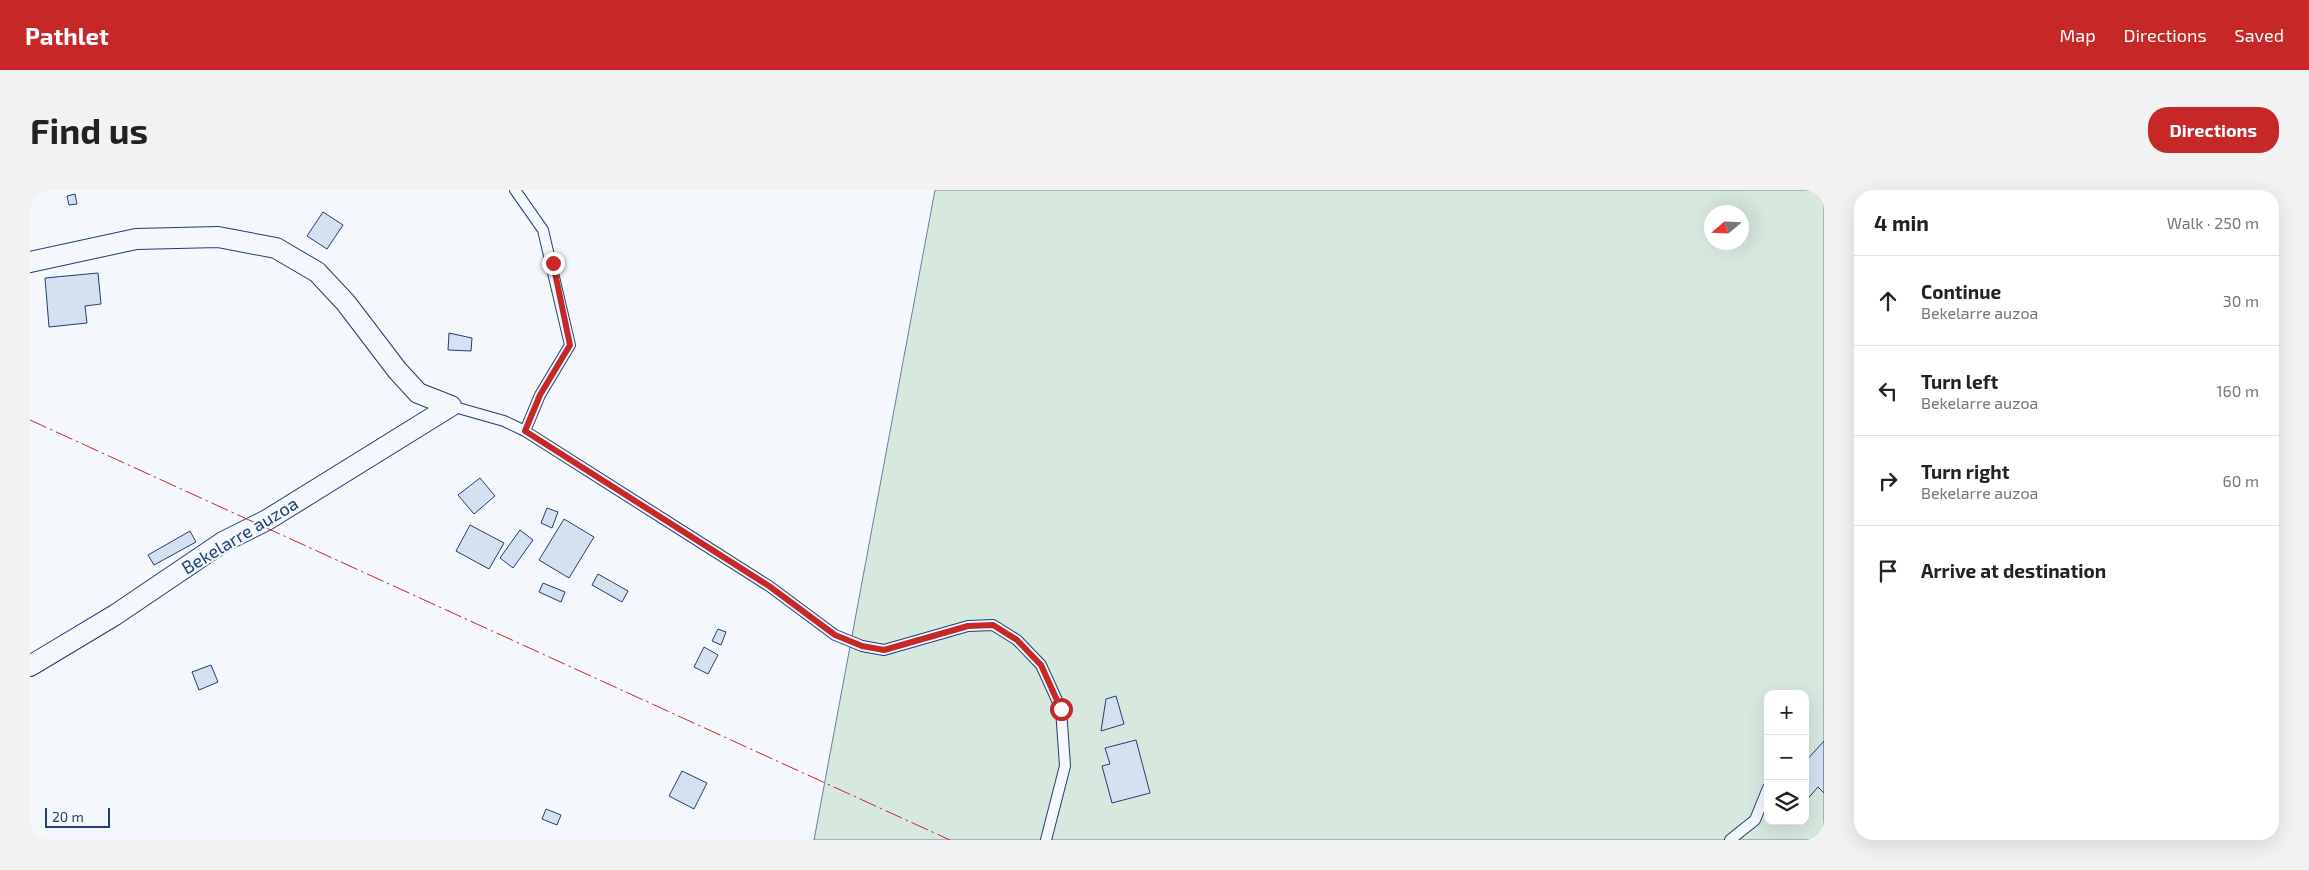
<!DOCTYPE html>
<meta charset="utf-8">
<style>
:root{--surface:#fff;--page:#f2f2f2;--text:#222;--muted:#767676;--line:#e0e0e0;--accent:#c62828}
body{margin:0;font-family:"Exo 2",sans-serif;background:var(--page);color:var(--text)}
.controls{position:absolute;right:15px;bottom:15px;display:grid;overflow:hidden;border-radius:10px;box-shadow:0 5px 20px #0002}
.controls button{width:45px;height:45px;display:grid;place-items:center;padding:0;border:0;border-bottom:1px solid var(--line);background:var(--surface);color:var(--text);font:25px sans-serif}
.compass{position:absolute;left:1674px;top:15px;width:45px;height:45px;border-radius:50%;background:var(--surface);box-shadow:0 5px 20px #0002;rotate:251deg}
.scale{position:absolute;left:15px;bottom:12px;width:65px;box-sizing:border-box;padding-left:5px;border:2px solid #1d3f73;border-top:0;font-size:14px;line-height:18px;white-space:nowrap;color:#1d3f73;-webkit-text-stroke:4px #f4f7fb;paint-order:stroke}
.stop{position:absolute;width:15px;height:15px;margin:-11px;border:4px solid #c62828;border-radius:50%;background:#fff}
.stop.end{background:#c62828;border-color:#fff;box-shadow:0 1px 5px #0008}
.list{margin:0;padding:0;list-style:none}
h2{display:flex;justify-content:space-between;align-items:center;height:65px;margin:0;padding:0 20px;font-size:21px}
h2 small{font-size:16px;font-weight:400;color:var(--muted)}
.list li{display:grid;grid-template-columns:32px 1fr auto;gap:15px;align-items:center;box-sizing:border-box;height:90px;padding:0 20px;border-top:1px solid var(--line)}
.list b{display:block;font-size:19px;white-space:nowrap}
.list p{margin:0;font-size:16px;white-space:nowrap;color:var(--muted)}
.list em{font-size:16px;font-style:normal;color:var(--muted)}
.icon{flex:none;width:28px;height:28px;fill:none;stroke:currentColor;stroke-width:2;stroke-linecap:round;stroke-linejoin:round}
.map{position:relative;flex:none;width:1794px;height:650px;overflow:hidden;border-radius:20px}
header{display:flex;align-items:center;gap:30px;box-sizing:border-box;height:70px;padding:0 25px;background:var(--accent);color:#fff}
header strong{font-size:24px}
nav{display:flex;gap:28px;margin-inline-start:auto;font-size:18px}
.intro{display:flex;align-items:center;justify-content:space-between;box-sizing:border-box;height:120px;padding:0 30px}
h1{margin:0;font-size:35px}
.button{padding:12px 22px;border-radius:20px;background:var(--accent);color:#fff;font-size:18px;font-weight:700}
main{display:flex;gap:30px;padding:0 30px}
aside{flex:1;background:var(--surface);border-radius:20px;box-shadow:0 5px 20px #0002}
.map>svg:first-child{display:block}
.green{fill:#d7e8df;stroke:#687fa3;fill-rule:evenodd}
.building{fill:#d5e0f0;stroke:#1d3f73}
.lines{fill:none;stroke-linecap:round;stroke-linejoin:round}
.service-casing{stroke:#1d3f73;stroke-width:12}
.minor-casing{stroke:#1d3f73;stroke-width:22}
.service{stroke:#f4f7fb;stroke-width:10}
.minor{stroke:#f4f7fb;stroke-width:20}
.power{stroke:#c62828;stroke-width:1;stroke-dasharray:18 4 2.5 4;stroke-linecap:butt}
.route{stroke:#c62828;stroke-width:6}
.labels{text-anchor:middle;stroke-width:4;stroke-linejoin:round;paint-order:stroke}
.street-label{font-size:18px;fill:#1d3f73;stroke:#f4f7fb}
</style>
<header>
<strong>Pathlet</strong>
<nav><a>Map</a><a>Directions</a><a>Saved</a></nav>
</header>
<div class="intro"><h1>Find us</h1><a class="button">Directions</a></div>
<main>
<div class="map">
<svg width="1794" height="650" viewBox="0 0 1794 650">
<rect width="100%" height="100%" fill="#f4f7fb"/>
<path class="green" d="M 905,0 L 1794,0 L 1794,650 L 784,650 ZM 1682,22 L 1712,22 L 1712,52 L 1682,52 ZM 1738,504 L 1775,504 L 1775,631 L 1738,631 Z"/>
<path class="building" d="M 45,4 L 47,14 L 39,15 L 37,6 Z
M 293,22 L 313,35 L 297,59 L 277,46 Z
M 68,83 L 71,114 L 55,116 L 57,133 L 19,137 L 15,88 Z
M 419,143 L 442,148 L 441,161 L 418,160 Z
M 450,288 L 465,306 L 444,324 L 428,305 Z
M 517,318 L 528,322 L 522,338 L 511,333 Z
M 534,329 L 564,347 L 539,388 L 509,370 Z
M 440,335 L 474,353 L 459,379 L 426,361 Z
M 490,340 L 503,350 L 483,378 L 470,368 Z
M 160,341 L 166,352 L 124,375 L 118,365 Z
M 568,384 L 598,401 L 592,412 L 562,395 Z
M 513,393 L 535,402 L 531,412 L 509,402 Z
M 688,439 L 696,442 L 691,455 L 682,451 Z
M 674,457 L 688,465 L 678,484 L 664,477 Z
M 181,475 L 188,492 L 169,500 L 162,482 Z
M 1086,506 L 1094,534 L 1071,541 L 1076,509 Z
M 1106,550 L 1120,603 L 1082,613 L 1072,576 L 1080,574 L 1075,558 Z
M 1794,551 L 1794,603 L 1788,597 L 1775,612 L 1775,572 Z
M 652,581 L 677,593 L 664,619 L 639,606 Z
M 516,619 L 531,625 L 527,635 L 512,629 Z"/>
<g class="lines">
<g class="service-casing">
<path id="service" d="M 485,0 L 513,40 L 540,155 L 510,205 L 495,241
M 421,216 L 474,231 L 495,241 L 739,396 L 805,445 L 832,456 L 854,460 L 938,436 L 963,435 L 987,450 L 1011,475 L 1031,519 L 1035,576 L 1016,650
M 1700,650 L 1725,630 L 1738,598"/>
</g>
<g class="minor-casing">
<path id="minor" d="M 0,72 L 106,49 L 188,47 L 246,58 L 287,82 L 316,113 L 367,180 L 388,203 L 421,216
M 0,476 L 85,425 L 193,352 L 237,330 L 421,216"/>
</g>
<use href="#service" class="service"/>
<use href="#minor" class="minor"/>
<path class="power" d="M 0,230 L 920,650"/>
</g>
<g class="lines">
<path class="route" d="M 523,73 L 540,155 L 510,205 L 495,241 L 739,396 L 805,445 L 832,456 L 854,460 L 938,436 L 963,435 L 987,450 L 1011,475 L 1031,519"/>
</g>
<g class="labels">
<g class="street-label">
<text transform="translate(210 346) rotate(-31)" y="6">Bekelarre auzoa</text>
</g>
</g>
</svg>
<div class="controls">
<button>+</button>
<button>−</button>
<button><svg class="icon" aria-label="layers" viewBox="0 0 24 24"><path d="M12 4l9 5-9 5-9-5zM3 14l9 5 9-5"/></svg></button>
</div>
<svg class="compass" viewBox="-18 -18 36 36"><path d="M0-13l5 13h-10z" fill="#e53935"/><path d="M0 13l5-13h-10z" fill="#767676"/></svg>
<div class="scale">20 m</div>
<div class="stop" style="left:1031px;top:519px"></div>
<div class="stop end" style="left:523px;top:73px"></div>
</div>
<aside>
<h2>4 min<small>Walk · 250 m</small></h2>
<ul class="list">
<li><svg class="icon" aria-label="ahead" viewBox="0 0 24 24"><path d="M12 20V5M6 11l6-6 6 6"/></svg><div><b>Continue</b><p>Bekelarre auzoa</p></div><em>30 m</em></li>
<li><svg class="icon" aria-label="left" viewBox="0 0 24 24"><path d="M17 20v-9H6M10 6l-5 5 5 5"/></svg><div><b>Turn left</b><p>Bekelarre auzoa</p></div><em>160 m</em></li>
<li><svg class="icon" aria-label="right" viewBox="0 0 24 24"><path d="M7 20v-9h11M14 6l5 5-5 5"/></svg><div><b>Turn right</b><p>Bekelarre auzoa</p></div><em>60 m</em></li>
<li><svg class="icon" aria-label="arrive" viewBox="0 0 24 24"><path d="M6 21V4h12l-3 4 3 4H6"/></svg><div><b>Arrive at destination</b></div></li>
</ul>
</aside>
</main>
